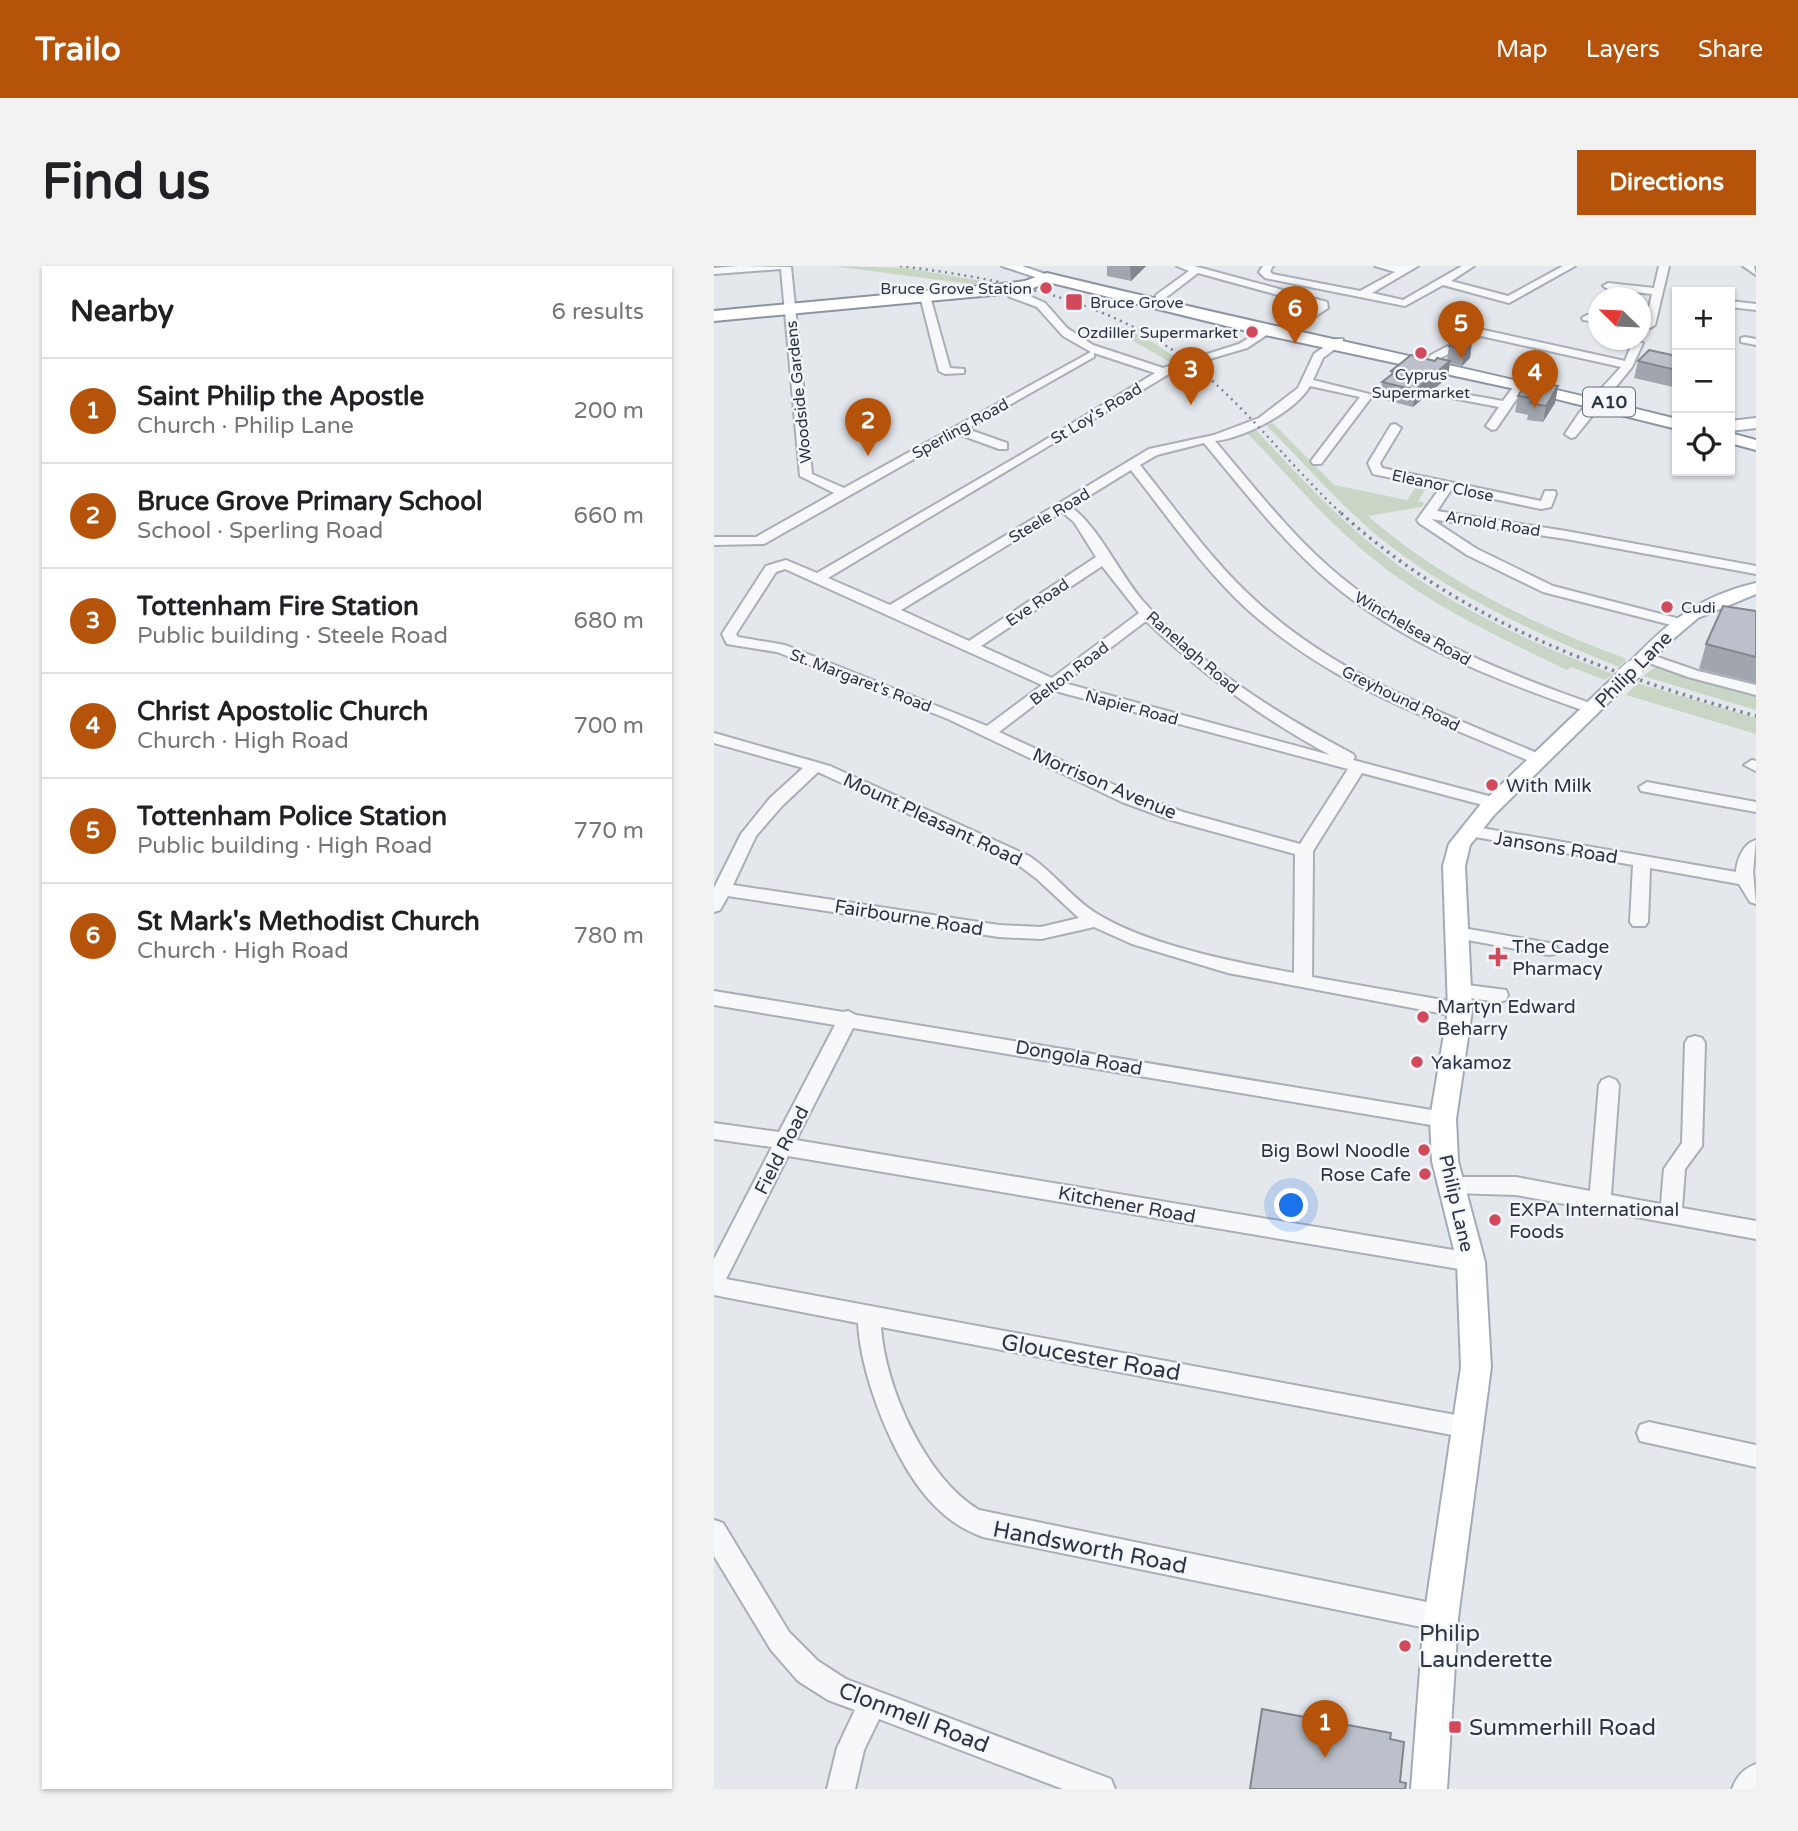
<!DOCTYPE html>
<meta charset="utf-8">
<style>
:root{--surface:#fff;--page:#f2f2f2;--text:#202124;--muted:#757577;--line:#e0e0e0;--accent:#b45309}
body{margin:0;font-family:"Varela Round",sans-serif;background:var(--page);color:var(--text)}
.controls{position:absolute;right:21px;top:21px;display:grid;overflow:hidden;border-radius:0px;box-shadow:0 2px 5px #0004}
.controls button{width:63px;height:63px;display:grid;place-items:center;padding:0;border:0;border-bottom:2px solid var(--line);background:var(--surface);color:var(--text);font:35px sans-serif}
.compass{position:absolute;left:874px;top:21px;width:63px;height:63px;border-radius:50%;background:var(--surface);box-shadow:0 2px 5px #0004;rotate:293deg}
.you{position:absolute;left:578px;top:940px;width:24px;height:24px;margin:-18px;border:5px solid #fff;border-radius:50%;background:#1a73e8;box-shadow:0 0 0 10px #1a73e833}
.badge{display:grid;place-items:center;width:46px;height:46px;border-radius:50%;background:var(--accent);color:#fff;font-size:23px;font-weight:700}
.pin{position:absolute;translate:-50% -58px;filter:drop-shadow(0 2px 4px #0008)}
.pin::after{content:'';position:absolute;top:37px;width:24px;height:21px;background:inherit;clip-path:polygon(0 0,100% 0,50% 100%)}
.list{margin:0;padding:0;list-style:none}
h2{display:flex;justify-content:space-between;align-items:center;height:91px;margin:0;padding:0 28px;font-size:30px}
h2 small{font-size:23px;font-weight:400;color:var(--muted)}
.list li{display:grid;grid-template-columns:46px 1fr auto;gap:21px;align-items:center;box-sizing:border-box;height:105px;padding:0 28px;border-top:2px solid var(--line)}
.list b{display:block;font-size:26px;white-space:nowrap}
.list p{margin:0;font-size:23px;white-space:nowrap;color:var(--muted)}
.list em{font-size:23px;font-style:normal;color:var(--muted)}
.icon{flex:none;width:38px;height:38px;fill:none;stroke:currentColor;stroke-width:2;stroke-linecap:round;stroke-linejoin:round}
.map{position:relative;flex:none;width:1042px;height:1523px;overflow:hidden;border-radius:0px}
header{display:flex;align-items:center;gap:42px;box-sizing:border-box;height:98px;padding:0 35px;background:var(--accent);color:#fff}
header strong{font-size:33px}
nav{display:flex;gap:38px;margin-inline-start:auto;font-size:24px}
.intro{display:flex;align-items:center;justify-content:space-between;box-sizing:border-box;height:168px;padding:0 42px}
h1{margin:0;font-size:49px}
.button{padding:18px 32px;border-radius:0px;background:var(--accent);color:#fff;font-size:24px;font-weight:700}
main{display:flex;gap:42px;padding:0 42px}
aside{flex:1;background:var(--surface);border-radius:0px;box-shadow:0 2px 5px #0004}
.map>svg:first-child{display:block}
.green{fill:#c9d6c5}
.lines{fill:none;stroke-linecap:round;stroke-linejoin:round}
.minor-casing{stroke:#a9aeb7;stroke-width:4}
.major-casing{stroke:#a3abb8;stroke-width:4}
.highway-casing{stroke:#8b94a3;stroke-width:4}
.minor{fill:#f7f8fa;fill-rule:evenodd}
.major{fill:#fff;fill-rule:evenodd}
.highway{fill:#fff;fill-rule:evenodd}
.rail-far1{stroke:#7d8696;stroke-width:2.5;stroke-dasharray:2 4.5;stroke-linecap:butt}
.rail{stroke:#7d8696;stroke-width:3.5;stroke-dasharray:2.5 5;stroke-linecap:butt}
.major-bridge-casing{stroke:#a3abb8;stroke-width:22;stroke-linecap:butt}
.major-bridge{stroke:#fff;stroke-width:19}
.wall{fill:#a1a5ae}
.shaded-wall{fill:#83868d}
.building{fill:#bbc0ca;stroke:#83868d;stroke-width:2}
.poi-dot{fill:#d1495b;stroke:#f4f6f9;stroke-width:2.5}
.labels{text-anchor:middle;stroke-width:5;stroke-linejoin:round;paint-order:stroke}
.far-poi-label{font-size:16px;fill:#2b3445;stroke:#f4f6f9;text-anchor:end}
.far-street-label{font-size:16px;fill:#2b3445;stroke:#f4f6f9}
.shield{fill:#f4f6f9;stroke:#676e7b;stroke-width:2}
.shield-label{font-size:18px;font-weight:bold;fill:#2b3445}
.street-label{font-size:19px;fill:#2b3445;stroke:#f4f6f9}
.poi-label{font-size:19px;fill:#2b3445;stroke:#f4f6f9;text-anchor:start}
.near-street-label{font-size:23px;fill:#2b3445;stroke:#f4f6f9}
.near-poi-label{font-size:23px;fill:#2b3445;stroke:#f4f6f9;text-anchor:start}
</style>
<header>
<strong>Trailo</strong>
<nav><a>Map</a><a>Layers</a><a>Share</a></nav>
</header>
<div class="intro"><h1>Find us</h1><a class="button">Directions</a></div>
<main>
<aside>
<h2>Nearby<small>6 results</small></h2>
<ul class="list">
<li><span class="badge">1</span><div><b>Saint Philip the Apostle</b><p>Church · Philip Lane</p></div><em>200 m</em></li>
<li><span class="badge">2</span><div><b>Bruce Grove Primary School</b><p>School · Sperling Road</p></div><em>660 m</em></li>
<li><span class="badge">3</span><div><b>Tottenham Fire Station</b><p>Public building · Steele Road</p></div><em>680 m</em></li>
<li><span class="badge">4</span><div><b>Christ Apostolic Church</b><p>Church · High Road</p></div><em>700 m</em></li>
<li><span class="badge">5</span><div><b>Tottenham Police Station</b><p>Public building · High Road</p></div><em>770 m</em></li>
<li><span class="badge">6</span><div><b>St Mark's Methodist Church</b><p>Church · High Road</p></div><em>780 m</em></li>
</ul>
</aside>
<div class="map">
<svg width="1042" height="1523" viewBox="0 0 1042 1523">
<rect width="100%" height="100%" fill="#e4e7ec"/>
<path class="green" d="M 120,0 L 192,2 L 286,18 L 271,20 Z
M 403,58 L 440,77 L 464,93 L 456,96 L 396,62 Z
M 559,157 L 620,219 L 693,234 L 704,218 L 717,221 L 719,225 L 711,224 L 704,235 L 710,237 L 708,241 L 654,250 C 728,315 821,359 913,393 L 905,401 C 821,367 737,329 666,272 C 625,238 590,197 552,159 Z
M 542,164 C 583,208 624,253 672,290 C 739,342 820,378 899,408 L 891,414 L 857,401 L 853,404 C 785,371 717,340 658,292 C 612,255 573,208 532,166 Z
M 941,401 L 1042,431 L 1042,444 L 929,410 Z
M 923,417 L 1042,452 L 1042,468 L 912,429 Z"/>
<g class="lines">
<g class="minor-casing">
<path id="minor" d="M 24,0 L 77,1 L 98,208 L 130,222 L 377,86 L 349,70 L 323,41 L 296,31 L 287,23 L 288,21 L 296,21 L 331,37 L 353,62 L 379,79 L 449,102 L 525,78 L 556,59 L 565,61 L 533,82 L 465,102 L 114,312 L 176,339 L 435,183 L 500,169 L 545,152 L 584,122 L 600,88 L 621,73 L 629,73 L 629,77 L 609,92 L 599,114 L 659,129 L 607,198 L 599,198 L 597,195 L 646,131 L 596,120 C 581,146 530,172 501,175 C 541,222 580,273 628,312 C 703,373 794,408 884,440 L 887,443 L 884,446 L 874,446 C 783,414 690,379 616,316 C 569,276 530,225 490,177 L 443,189 L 426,199 C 464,246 498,296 543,336 C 630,415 727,445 832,491 L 834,494 L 832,497 L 820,497 C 715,451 623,423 534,344 C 489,303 455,252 417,204 L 357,241 C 384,260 405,307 428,334 C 485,399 563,448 639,488 L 641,491 L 639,494 L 786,533 L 788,537 L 786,541 L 780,542 L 648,507 L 599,585 L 598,711 L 746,737 L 753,739 L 756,744 L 753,749 L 746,751 L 514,707 L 418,678 L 380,661 L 327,673 L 285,671 L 14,630 L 6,644 L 0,646 L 0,622 L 27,568 L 56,532 L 89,502 L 0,477 L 0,467 L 116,500 L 315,590 C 339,606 356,630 380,646 C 432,679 519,696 580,707 L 581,588 L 457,554 L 408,536 L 234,453 L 63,386 L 13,378 L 8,368 L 52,300 L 72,294 L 103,307 L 313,185 L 441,107 L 380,87 L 380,91 L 253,163 L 293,177 L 293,183 L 285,183 L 244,168 L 50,278 L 0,279 L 0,271 L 42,271 L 120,227 L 86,210 L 67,3 L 0,8 L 0,2 ZM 348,246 L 360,256 L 382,291 L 255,375 L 187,344 ZM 388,300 L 425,347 L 338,412 L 267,380 ZM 71,303 L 328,419 L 273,460 L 71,379 L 24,371 L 22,368 L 62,306 ZM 432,355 C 488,408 549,453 616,489 L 350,417 ZM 340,424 L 345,426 L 634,503 L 586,578 L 469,546 L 420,528 L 285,466 ZM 104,506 L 303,598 L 323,613 L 365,652 L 327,661 L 285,659 L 19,619 L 42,570 L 68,540 Z
M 463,0 L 480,0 L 613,36 L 614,42 L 571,70 L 563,70 L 563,66 L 604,40 L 484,7 L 450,33 L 442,33 L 442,29 L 475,5 Z
M 549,0 L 559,0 L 556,5 L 558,8 L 646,25 L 681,6 L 661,0 L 704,0 L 658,27 L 689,34 L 748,0 L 760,0 L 737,15 L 794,30 L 849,0 L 861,0 L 795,37 L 729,19 L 691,40 L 551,12 L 545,6 Z
M 945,0 L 955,0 L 941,59 L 936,62 L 931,59 L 938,28 L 894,23 L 889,20 L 894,17 L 940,22 Z
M 1029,0 L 1040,0 L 1042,9 Z
M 211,27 L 216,30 L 236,102 L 250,103 L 250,107 L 231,108 L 225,105 L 206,30 Z
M 1016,35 L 1042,38 L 1042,44 L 1016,41 Z
M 873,49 L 884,50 L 884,56 L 869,54 L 868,52 Z
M 765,63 L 911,95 L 919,75 L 929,77 L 918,101 L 861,171 L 857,172 L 851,168 L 865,147 L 907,101 L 767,70 L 725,93 L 717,101 L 707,99 L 717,89 Z
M 1031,71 L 1042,73 L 1042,79 L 1027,76 L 1027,72 Z
M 805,113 L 815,115 L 782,163 L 778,164 L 772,160 L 785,141 L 732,131 L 726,128 L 732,125 L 789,135 Z
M 681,158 L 687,162 L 666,197 L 668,202 L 827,235 L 831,225 L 841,225 L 842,228 L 837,241 L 827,243 L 737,224 L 723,245 L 852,265 L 1042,300 L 1042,308 L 852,273 L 717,253 L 763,283 L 839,320 L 970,354 L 972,357 L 965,361 L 829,326 L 753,289 L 705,257 L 703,254 L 726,222 L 659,208 L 654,197 L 677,159 Z
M 932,387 L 984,405 L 1042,419 L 1042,429 L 974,411 L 927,394 L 925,391 L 927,388 Z
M 1038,494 L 1042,495 L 1042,505 L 1030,499 Z
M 933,516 L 1042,536 L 1042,546 L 927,525 L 925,521 Z
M 756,560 L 1022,606 C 1023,593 1029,578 1042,574 L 1039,606 L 1042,638 L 1036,636 L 1025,618 L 936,602 L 934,656 L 931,660 L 919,660 L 916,656 L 919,599 L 750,569 L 748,565 L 750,561 Z
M 743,661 L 835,677 L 841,678 L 844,683 L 841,688 L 835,689 L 737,671 L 734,667 L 737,663 Z
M 746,718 L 792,724 L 794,729 L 792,734 L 785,736 L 739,730 L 737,725 L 739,720 Z
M 0,725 L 129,746 L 134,745 L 142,749 L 736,847 L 739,853 L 736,859 L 729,861 L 139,762 L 82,874 L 757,987 L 765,989 L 768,996 L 765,1003 L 757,1005 L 74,890 L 12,1013 L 763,1153 L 766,1161 L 763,1169 L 754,1172 L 167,1061 C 171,1122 212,1212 265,1244 L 727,1339 L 736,1343 L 740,1352 L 736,1361 L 727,1365 L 269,1271 C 250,1264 234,1254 220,1239 C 181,1199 147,1112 144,1057 L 0,1029 L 0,993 L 58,881 L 0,873 L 0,857 L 65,866 L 121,759 L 0,739 Z
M 981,770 L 988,772 L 991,777 L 988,880 L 971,903 L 968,942 L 1042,955 L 1042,973 L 802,929 L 737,927 L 730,925 L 726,919 L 730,913 L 737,911 L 802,911 L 876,925 L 885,819 L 888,814 L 895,811 L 902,814 L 905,819 L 897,929 L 947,938 L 950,903 L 968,877 L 971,777 L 974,772 Z
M 935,1156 L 1042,1179 L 1042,1201 L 926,1175 L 923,1167 L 926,1159 Z
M 0,1254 L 9,1257 L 75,1366 L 104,1395 L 132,1413 L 397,1513 L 401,1523 L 349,1523 L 165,1453 L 150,1484 L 141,1523 L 113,1523 L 123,1482 L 141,1444 L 114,1434 L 84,1415 L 57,1384 L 0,1290 Z
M 1042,1498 L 1042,1523 L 1018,1523 C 1023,1510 1029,1503 1042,1498 Z"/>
</g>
<g class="major-casing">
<path id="major" d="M 288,0 L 308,0 L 340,11 L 333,15 Z
M 1042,152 L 1042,162 L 1016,165 L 1016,155 Z
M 1042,317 L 1042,328 L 984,352 L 958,374 L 781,548 L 756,579 L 751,600 L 758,744 L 742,853 L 744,895 L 771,996 L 777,1101 L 744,1352 L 733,1523 L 697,1523 L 710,1352 L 747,1101 L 743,996 L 718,895 L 716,853 L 734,744 L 729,600 L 735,578 L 767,538 L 904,407 L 910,405 L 912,400 C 953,357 983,331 1042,317 Z"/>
</g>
<g class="highway-casing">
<path id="highway" d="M 333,7 C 543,58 754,101 963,153 L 963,163 L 806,124 L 533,65 L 334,16 L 319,22 L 289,28 L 0,55 L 0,45 L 289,18 L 311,15 Z
M 1016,167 L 1042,174 L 1042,184 L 1016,177 Z"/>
</g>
<use href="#minor" class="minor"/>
<use href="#major" class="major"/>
<use href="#highway" class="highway"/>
<path class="rail-far1" d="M 186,0 C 296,14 409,36 495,112 C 543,154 582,206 629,249"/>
<path class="rail" d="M 627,247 C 744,354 892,408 1042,450"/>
<g class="major-bridge-casing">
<path id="major-bridge" d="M 911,411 L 919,404"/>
</g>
<use href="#major-bridge" class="major-bridge"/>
</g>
<path class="wall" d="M 393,0 L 432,0 L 417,15 L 393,10 Z
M 758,76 L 756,92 L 748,100 L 736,97 L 734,111 L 699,141 L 667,133 L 668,116 L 677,109 L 677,105 L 721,95 L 733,94 L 735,80 Z
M 963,90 L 963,116 L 959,121 L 920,112 L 924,95 Z
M 844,120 L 841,137 L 829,156 L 813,154 L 814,149 L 801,146 L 804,130 Z
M 1042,345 L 1042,417 L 985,403 L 992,378 Z"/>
<path class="shaded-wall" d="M 416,0 L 432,0 L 417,15 Z
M 758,76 L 756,92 L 748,100 L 750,83 Z
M 736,95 L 734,111 L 699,141 L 701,124 Z
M 963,103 L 963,116 L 959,121 L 962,104 Z
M 844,120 L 841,137 L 829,156 L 832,140 Z"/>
<path class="building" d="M 741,73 L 758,76 L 750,83 L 735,80 Z
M 935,84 L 963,90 L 963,103 L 962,104 L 924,95 Z
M 697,89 L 721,95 L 723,92 L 736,95 L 701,124 L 668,116 L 681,106 L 677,105 Z
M 813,115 L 844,120 L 832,140 L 816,137 L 819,132 L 804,130 Z
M 1009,340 L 1042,345 L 1042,391 L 992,378 Z
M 548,1443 L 677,1467 L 676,1473 L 690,1476 L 686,1516 L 692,1517 L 691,1523 L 536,1523 Z"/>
<g class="poi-dot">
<circle cx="332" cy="22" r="7"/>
<rect x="351" y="27" width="18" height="18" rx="3.5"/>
<circle cx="538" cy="66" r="7"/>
<circle cx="707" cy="87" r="7"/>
<circle cx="953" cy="341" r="7"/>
<circle cx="778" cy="519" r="7"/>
<path d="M780.5 680.5h7v7h7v7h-7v7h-7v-7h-7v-7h7z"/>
<circle cx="709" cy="751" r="7"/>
<circle cx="703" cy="796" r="7"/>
<circle cx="710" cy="884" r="7"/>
<circle cx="711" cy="908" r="7"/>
<circle cx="781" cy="954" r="7"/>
<circle cx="691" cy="1380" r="7"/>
<rect x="734" y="1454" width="14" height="14" rx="3.5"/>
</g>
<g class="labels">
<g class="far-poi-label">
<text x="318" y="28">Bruce Grove Station</text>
<text x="376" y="42" text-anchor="start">Bruce Grove</text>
<text x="524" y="72">Ozdiller Supermarket</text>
<text x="707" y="114" text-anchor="middle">Cyprus<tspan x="707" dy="18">Supermarket</tspan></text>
<text x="967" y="347" text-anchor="start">Cudi</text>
</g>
<g class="far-street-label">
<text transform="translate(84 126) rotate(-96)" y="6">Woodside Gardens</text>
<text transform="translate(382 147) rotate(-31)" y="6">St Loy's Road</text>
<text transform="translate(246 162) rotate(-29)" y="6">Sperling Road</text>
<text transform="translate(729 219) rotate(12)" y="6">Eleanor Close</text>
<text transform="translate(335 249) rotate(-31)" y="6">Steele Road</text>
<text transform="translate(779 257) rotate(9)" y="6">Arnold Road</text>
<text transform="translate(323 336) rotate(-34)" y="6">Eve Road</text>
<text transform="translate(699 362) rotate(30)" y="6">Winchelsea Road</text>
<text transform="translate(479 386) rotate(41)" y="6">Ranelagh Road</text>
<text transform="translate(355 407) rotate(-37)" y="6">Belton Road</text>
<text transform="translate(147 414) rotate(21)" y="6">St. Margaret's Road</text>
<text transform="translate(687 432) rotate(26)" y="6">Greyhound Road</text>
<text transform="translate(418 441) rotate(15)" y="6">Napier Road</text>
</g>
<rect class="shield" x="869" y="121.5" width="52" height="29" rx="5"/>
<g class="shield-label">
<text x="895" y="142">A10</text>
</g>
<g class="street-label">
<text transform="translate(919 403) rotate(-45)" y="7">Philip Lane</text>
<text transform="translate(391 517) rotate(23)" y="7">Morrison Avenue</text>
<text transform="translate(219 553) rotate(25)" y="7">Mount Pleasant Road</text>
<text transform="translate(842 581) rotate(9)" y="7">Jansons Road</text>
<text transform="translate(195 651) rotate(9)" y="7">Fairbourne Road</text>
<text transform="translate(365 791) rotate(10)" y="7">Dongola Road</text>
<text transform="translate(67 884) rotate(-63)" y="7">Field Road</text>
<text transform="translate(743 937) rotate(77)" y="7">Philip Lane</text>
<text transform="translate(413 938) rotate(10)" y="7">Kitchener Road</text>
</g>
<g class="poi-label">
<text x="792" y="526">With Milk</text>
<text x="798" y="687">The Cadge<tspan x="798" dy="22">Pharmacy</tspan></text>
<text x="723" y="747">Martyn Edward<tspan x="723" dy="22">Beharry</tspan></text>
<text x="717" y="803">Yakamoz</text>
<text x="696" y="891" text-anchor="end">Big Bowl Noodle</text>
<text x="697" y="915" text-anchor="end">Rose Cafe</text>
<text x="795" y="950">EXPA International<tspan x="795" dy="22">Foods</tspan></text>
</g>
<g class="near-street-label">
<text transform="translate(377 1091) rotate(10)" y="8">Gloucester Road</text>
<text transform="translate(376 1281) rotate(11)" y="8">Handsworth Road</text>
<text transform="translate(200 1451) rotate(21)" y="8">Clonmell Road</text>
</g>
<g class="near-poi-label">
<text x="705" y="1375">Philip<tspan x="705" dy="26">Launderette</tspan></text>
<text x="755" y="1469">Summerhill Road</text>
</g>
</g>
</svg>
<div class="controls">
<button>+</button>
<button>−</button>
<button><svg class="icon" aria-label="locate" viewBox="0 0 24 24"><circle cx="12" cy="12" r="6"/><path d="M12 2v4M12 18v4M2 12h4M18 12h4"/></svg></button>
</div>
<svg class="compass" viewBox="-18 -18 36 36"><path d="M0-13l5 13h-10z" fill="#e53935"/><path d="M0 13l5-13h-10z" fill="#757577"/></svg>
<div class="you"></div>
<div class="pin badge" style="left:611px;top:1492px">1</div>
<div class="pin badge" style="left:154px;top:190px">2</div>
<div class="pin badge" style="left:477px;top:139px">3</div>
<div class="pin badge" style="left:821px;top:142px">4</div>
<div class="pin badge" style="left:747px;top:93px">5</div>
<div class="pin badge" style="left:581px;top:78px">6</div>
</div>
</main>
